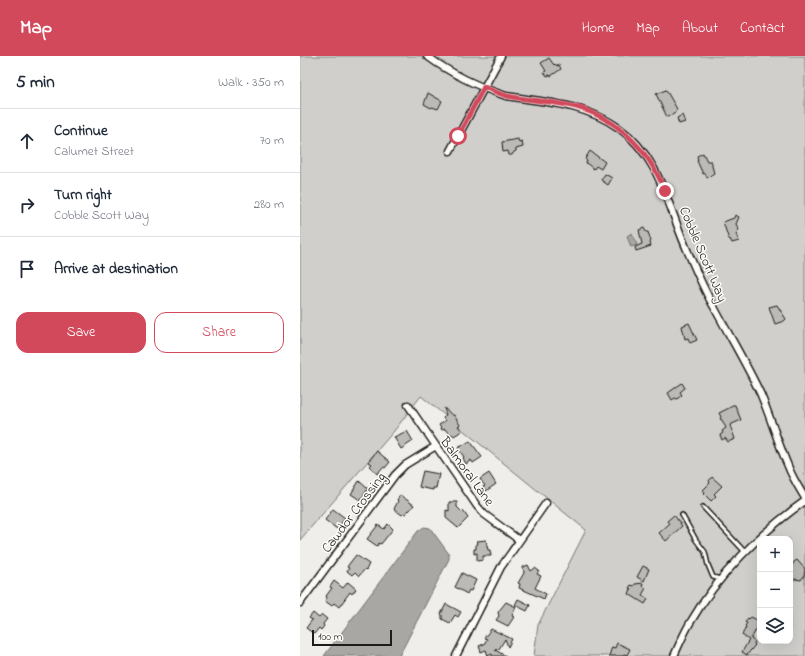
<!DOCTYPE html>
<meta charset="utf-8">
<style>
:root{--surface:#fff;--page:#f2f2f3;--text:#1f2937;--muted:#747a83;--line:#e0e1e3;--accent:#d1495b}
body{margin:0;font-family:"Indie Flower",sans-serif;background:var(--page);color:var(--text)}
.controls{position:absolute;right:12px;bottom:12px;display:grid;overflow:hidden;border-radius:8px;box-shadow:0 4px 16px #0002}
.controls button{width:36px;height:36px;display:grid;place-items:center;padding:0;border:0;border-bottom:1px solid var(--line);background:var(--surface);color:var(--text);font:20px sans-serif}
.scale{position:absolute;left:12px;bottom:10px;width:80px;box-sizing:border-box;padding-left:4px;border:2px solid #1c1c1c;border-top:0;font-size:11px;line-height:14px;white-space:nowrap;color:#1c1c1c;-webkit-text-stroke:3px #fdfcf7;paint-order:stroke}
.stop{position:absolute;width:12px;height:12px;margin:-9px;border:3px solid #d1495b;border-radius:50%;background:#fff}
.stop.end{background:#d1495b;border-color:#fff;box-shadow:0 1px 4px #0008}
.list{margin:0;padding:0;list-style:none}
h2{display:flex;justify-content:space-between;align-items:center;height:52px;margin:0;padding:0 16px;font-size:17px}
h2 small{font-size:13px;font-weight:400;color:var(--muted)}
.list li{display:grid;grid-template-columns:26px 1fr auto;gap:12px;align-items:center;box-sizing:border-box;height:64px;padding:0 16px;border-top:1px solid var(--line)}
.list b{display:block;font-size:15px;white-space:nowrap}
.list p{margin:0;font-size:13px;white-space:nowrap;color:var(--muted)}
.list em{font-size:13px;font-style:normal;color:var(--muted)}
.actions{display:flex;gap:8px;padding:12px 16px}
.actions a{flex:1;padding:9px 0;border:1px solid var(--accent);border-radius:12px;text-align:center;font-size:14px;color:var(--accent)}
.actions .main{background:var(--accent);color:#fff}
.icon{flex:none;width:22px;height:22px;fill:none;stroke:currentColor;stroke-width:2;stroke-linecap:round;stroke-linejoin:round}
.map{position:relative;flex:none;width:505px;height:600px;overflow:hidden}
header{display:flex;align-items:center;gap:24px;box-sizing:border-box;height:56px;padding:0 20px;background:var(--accent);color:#fff}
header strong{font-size:19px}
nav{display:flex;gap:22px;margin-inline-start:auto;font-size:14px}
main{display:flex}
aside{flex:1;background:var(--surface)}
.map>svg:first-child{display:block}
.green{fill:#d0cfcc;stroke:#767674;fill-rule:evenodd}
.water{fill:#a8a7a3;stroke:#706f6d}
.building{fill:#bbbab6;stroke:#1c1c1c}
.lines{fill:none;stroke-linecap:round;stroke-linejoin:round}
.service-casing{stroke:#1c1c1c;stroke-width:6}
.minor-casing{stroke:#1c1c1c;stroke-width:9}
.service{stroke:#fdfcf7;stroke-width:3}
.minor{stroke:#fdfcf7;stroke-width:6}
.route{stroke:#d1495b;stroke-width:5}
.labels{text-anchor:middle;stroke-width:3;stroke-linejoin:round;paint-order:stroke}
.street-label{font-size:14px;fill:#1c1c1c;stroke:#fdfcf7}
</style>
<header>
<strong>Map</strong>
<nav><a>Home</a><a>Map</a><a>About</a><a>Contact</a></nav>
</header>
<main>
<aside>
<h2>5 min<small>Walk · 350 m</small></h2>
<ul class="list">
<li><svg class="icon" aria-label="ahead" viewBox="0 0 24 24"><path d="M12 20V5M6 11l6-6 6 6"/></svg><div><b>Continue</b><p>Calumet Street</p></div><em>70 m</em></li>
<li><svg class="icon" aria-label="right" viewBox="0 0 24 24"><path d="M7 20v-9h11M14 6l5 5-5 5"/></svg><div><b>Turn right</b><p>Cobble Scott Way</p></div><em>280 m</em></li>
<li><svg class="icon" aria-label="arrive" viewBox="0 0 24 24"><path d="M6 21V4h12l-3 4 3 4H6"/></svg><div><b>Arrive at destination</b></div></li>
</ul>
<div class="actions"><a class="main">Save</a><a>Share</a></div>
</aside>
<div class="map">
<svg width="505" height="600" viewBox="0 0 505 600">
<rect width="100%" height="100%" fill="#f0eeea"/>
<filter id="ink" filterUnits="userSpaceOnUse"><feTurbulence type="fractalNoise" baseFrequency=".025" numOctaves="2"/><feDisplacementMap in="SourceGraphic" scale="8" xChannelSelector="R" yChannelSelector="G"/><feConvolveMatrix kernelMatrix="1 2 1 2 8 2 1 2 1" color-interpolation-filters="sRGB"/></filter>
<g filter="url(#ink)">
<path class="green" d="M 0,0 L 505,0 L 505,600 L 234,600 L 238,569 L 286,474 L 121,340 L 94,375 L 0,484 ZM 460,483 L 490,483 L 490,585 L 460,585 Z"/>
<path class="water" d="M 332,177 L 337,189 L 331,191 L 327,180 Z
M 124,471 L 130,472 L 149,498 L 149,503 L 99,600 L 24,600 L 118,475 Z"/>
<path class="building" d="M 249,2 L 254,9 L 255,8 L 257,10 L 259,9 L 261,13 L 251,20 L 249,19 L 247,20 L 244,16 L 246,15 L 241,7 Z
M 366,34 L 377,53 L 374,58 L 367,61 L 356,38 Z
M 128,37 L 142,45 L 138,53 L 132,51 L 131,52 L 124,48 Z
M 382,59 L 385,66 L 379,68 L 377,62 Z
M 218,83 L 219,86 L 222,85 L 223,91 L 216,93 L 216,95 L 214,96 L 212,99 L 209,99 L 208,95 L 203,96 L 202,86 Z
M 290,95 L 305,106 L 301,113 L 296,110 L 294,113 L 286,107 L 287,105 L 285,103 Z
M 403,97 L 407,105 L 411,105 L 412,107 L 412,110 L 414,117 L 407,122 L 405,117 L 403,118 L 397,105 L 398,104 L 397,100 Z
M 305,118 L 312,122 L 308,129 L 301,124 Z
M 435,159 L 439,161 L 436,168 L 439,174 L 437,175 L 438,178 L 436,178 L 439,185 L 432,187 L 430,183 L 429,184 L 423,166 L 434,162 Z
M 344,172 L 346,176 L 348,176 L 351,185 L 350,186 L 351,190 L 336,195 L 335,191 L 342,188 L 339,174 Z
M 477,249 L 486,263 L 484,265 L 475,268 L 469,251 Z
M 389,267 L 397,284 L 390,287 L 388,282 L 385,283 L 382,270 Z
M 382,327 L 385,332 L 380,336 L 382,339 L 377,343 L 375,342 L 372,344 L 368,337 Z
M 432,349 L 435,349 L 441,364 L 430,369 L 435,383 L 428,386 L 425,382 L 422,384 L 420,379 L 423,377 L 422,375 L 426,372 L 422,364 L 420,363 L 421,361 L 419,357 L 431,351 Z
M 144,352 L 152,359 L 154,359 L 160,369 L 158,370 L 162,375 L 154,380 L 152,378 L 150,379 L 145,373 L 142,374 L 139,369 L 145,365 L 143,362 L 146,359 Z
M 107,375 L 113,385 L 101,393 L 94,381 Z
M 170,385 L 182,401 L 173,407 L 171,404 L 166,408 L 163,402 L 164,401 L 158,392 Z
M 77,395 L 90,406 L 85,412 L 83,411 L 77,418 L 70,410 L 72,408 L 68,406 Z
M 123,415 L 139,418 L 136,432 L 133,432 L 133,434 L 119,431 Z
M 189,417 L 196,428 L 186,435 L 183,431 L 185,430 L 180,423 Z
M 412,421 L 422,430 L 414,438 L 416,440 L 411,445 L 404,438 L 405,437 L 403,434 L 410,427 L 409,425 Z
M 59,425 L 68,433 L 60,444 L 51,438 Z
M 100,439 L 114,449 L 109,455 L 108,454 L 106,458 L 104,457 L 102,459 L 94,453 L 98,445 L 97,444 Z
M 149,446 L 157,446 L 157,451 L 162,456 L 163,455 L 168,462 L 158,472 L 146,462 L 146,454 L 149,455 Z
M 33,453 L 45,462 L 37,473 L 25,464 Z
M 374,459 L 382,470 L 366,485 L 359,477 L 369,468 L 367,465 Z
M 88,468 L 93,473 L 81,488 L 79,487 L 77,490 L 67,483 L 78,469 L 84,473 Z
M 186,484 L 188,494 L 190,494 L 191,500 L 183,500 L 183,504 L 177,505 L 177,497 L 174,498 L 174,493 L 176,493 L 176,488 L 178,488 L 177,485 Z
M 56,499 L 69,508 L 66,514 L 65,513 L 59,520 L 55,516 L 52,519 L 47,515 L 49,512 L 47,511 L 49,508 Z
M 497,504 L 505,513 L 504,520 L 501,524 L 495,523 L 493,525 L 490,522 L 490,513 L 494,506 Z
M 228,509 L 231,515 L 235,512 L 239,515 L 237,518 L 241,520 L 235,532 L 246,538 L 244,543 L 219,532 L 220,528 L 218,527 L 224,517 L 223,511 Z
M 343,510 L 349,513 L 344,525 L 337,521 Z
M 162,517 L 176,524 L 171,535 L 169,534 L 167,538 L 155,531 Z
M 34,525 L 43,532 L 48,526 L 56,533 L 52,538 L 50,536 L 39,551 L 34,547 L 32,550 L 25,545 L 27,541 L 26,540 L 32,532 L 30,531 Z
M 343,527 L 342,530 L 346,532 L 342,539 L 348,543 L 345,548 L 329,538 L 331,533 L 329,532 L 331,529 L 334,530 L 335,528 Z
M 218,543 L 230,549 L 227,555 L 215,549 Z
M 206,546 L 216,551 L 212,560 L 214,561 L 208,570 L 196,564 L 199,560 L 198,556 Z
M 146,548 L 161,556 L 158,561 L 155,559 L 150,567 L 142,563 L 142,559 L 141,558 Z
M 13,557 L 19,562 L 22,559 L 27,563 L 23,568 L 24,570 L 21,574 L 19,572 L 14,578 L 6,572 L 12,564 L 9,562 Z
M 451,561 L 459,565 L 456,569 L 458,570 L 451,583 L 455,586 L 454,588 L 455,589 L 447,599 L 442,596 L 449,584 L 442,579 L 446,571 L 445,570 L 447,567 L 445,566 L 448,562 L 449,563 Z
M 191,573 L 212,583 L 208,591 L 205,583 L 199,593 L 195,594 L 206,600 L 192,600 L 192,598 L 188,600 L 186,594 L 181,596 L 179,590 L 184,588 L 187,583 L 184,582 Z
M 317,587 L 330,593 L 327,599 L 324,598 L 323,600 L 309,600 L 312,591 L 315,592 Z"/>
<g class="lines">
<g class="service-casing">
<path id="service" d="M 403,451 L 445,496
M 382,459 L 396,484 L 405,496 L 408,509 L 413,521 L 420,523"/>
</g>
<g class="minor-casing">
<path id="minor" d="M 127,0 C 150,17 179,31 206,40 C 246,46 285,48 319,72 C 361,102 368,152 388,196 C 396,215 404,234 414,251 C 430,281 447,309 461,339 C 471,363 478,387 488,410 C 492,421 499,432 505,442
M 150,95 L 201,0
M 108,349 L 177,450 L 184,458 L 219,484
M 0,547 L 95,419 L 105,409 L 136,390
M 156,600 L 201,511 L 246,447
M 374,600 C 379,589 384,577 390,567 C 417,520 461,476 505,445"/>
</g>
<use href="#service" class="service"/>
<use href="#minor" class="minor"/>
</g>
</g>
<g class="lines" filter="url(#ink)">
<path class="route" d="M 158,80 L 184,31 C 191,34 199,38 207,40 C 226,44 247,45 267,49 C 314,58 348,92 365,135"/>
</g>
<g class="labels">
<g class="street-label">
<text transform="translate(404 198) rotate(67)" y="5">Cobble Scott Way</text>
<text transform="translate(168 415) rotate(54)" y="5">Balmoral Lane</text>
<text transform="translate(53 456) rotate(-53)" y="5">Cawdor Crossing</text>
</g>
</g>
</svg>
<div class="controls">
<button>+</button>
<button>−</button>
<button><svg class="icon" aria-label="layers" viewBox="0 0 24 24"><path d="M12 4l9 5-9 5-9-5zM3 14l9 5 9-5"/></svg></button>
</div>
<div class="scale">100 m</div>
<div class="stop" style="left:158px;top:80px"></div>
<div class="stop end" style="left:365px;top:135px"></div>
</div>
</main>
